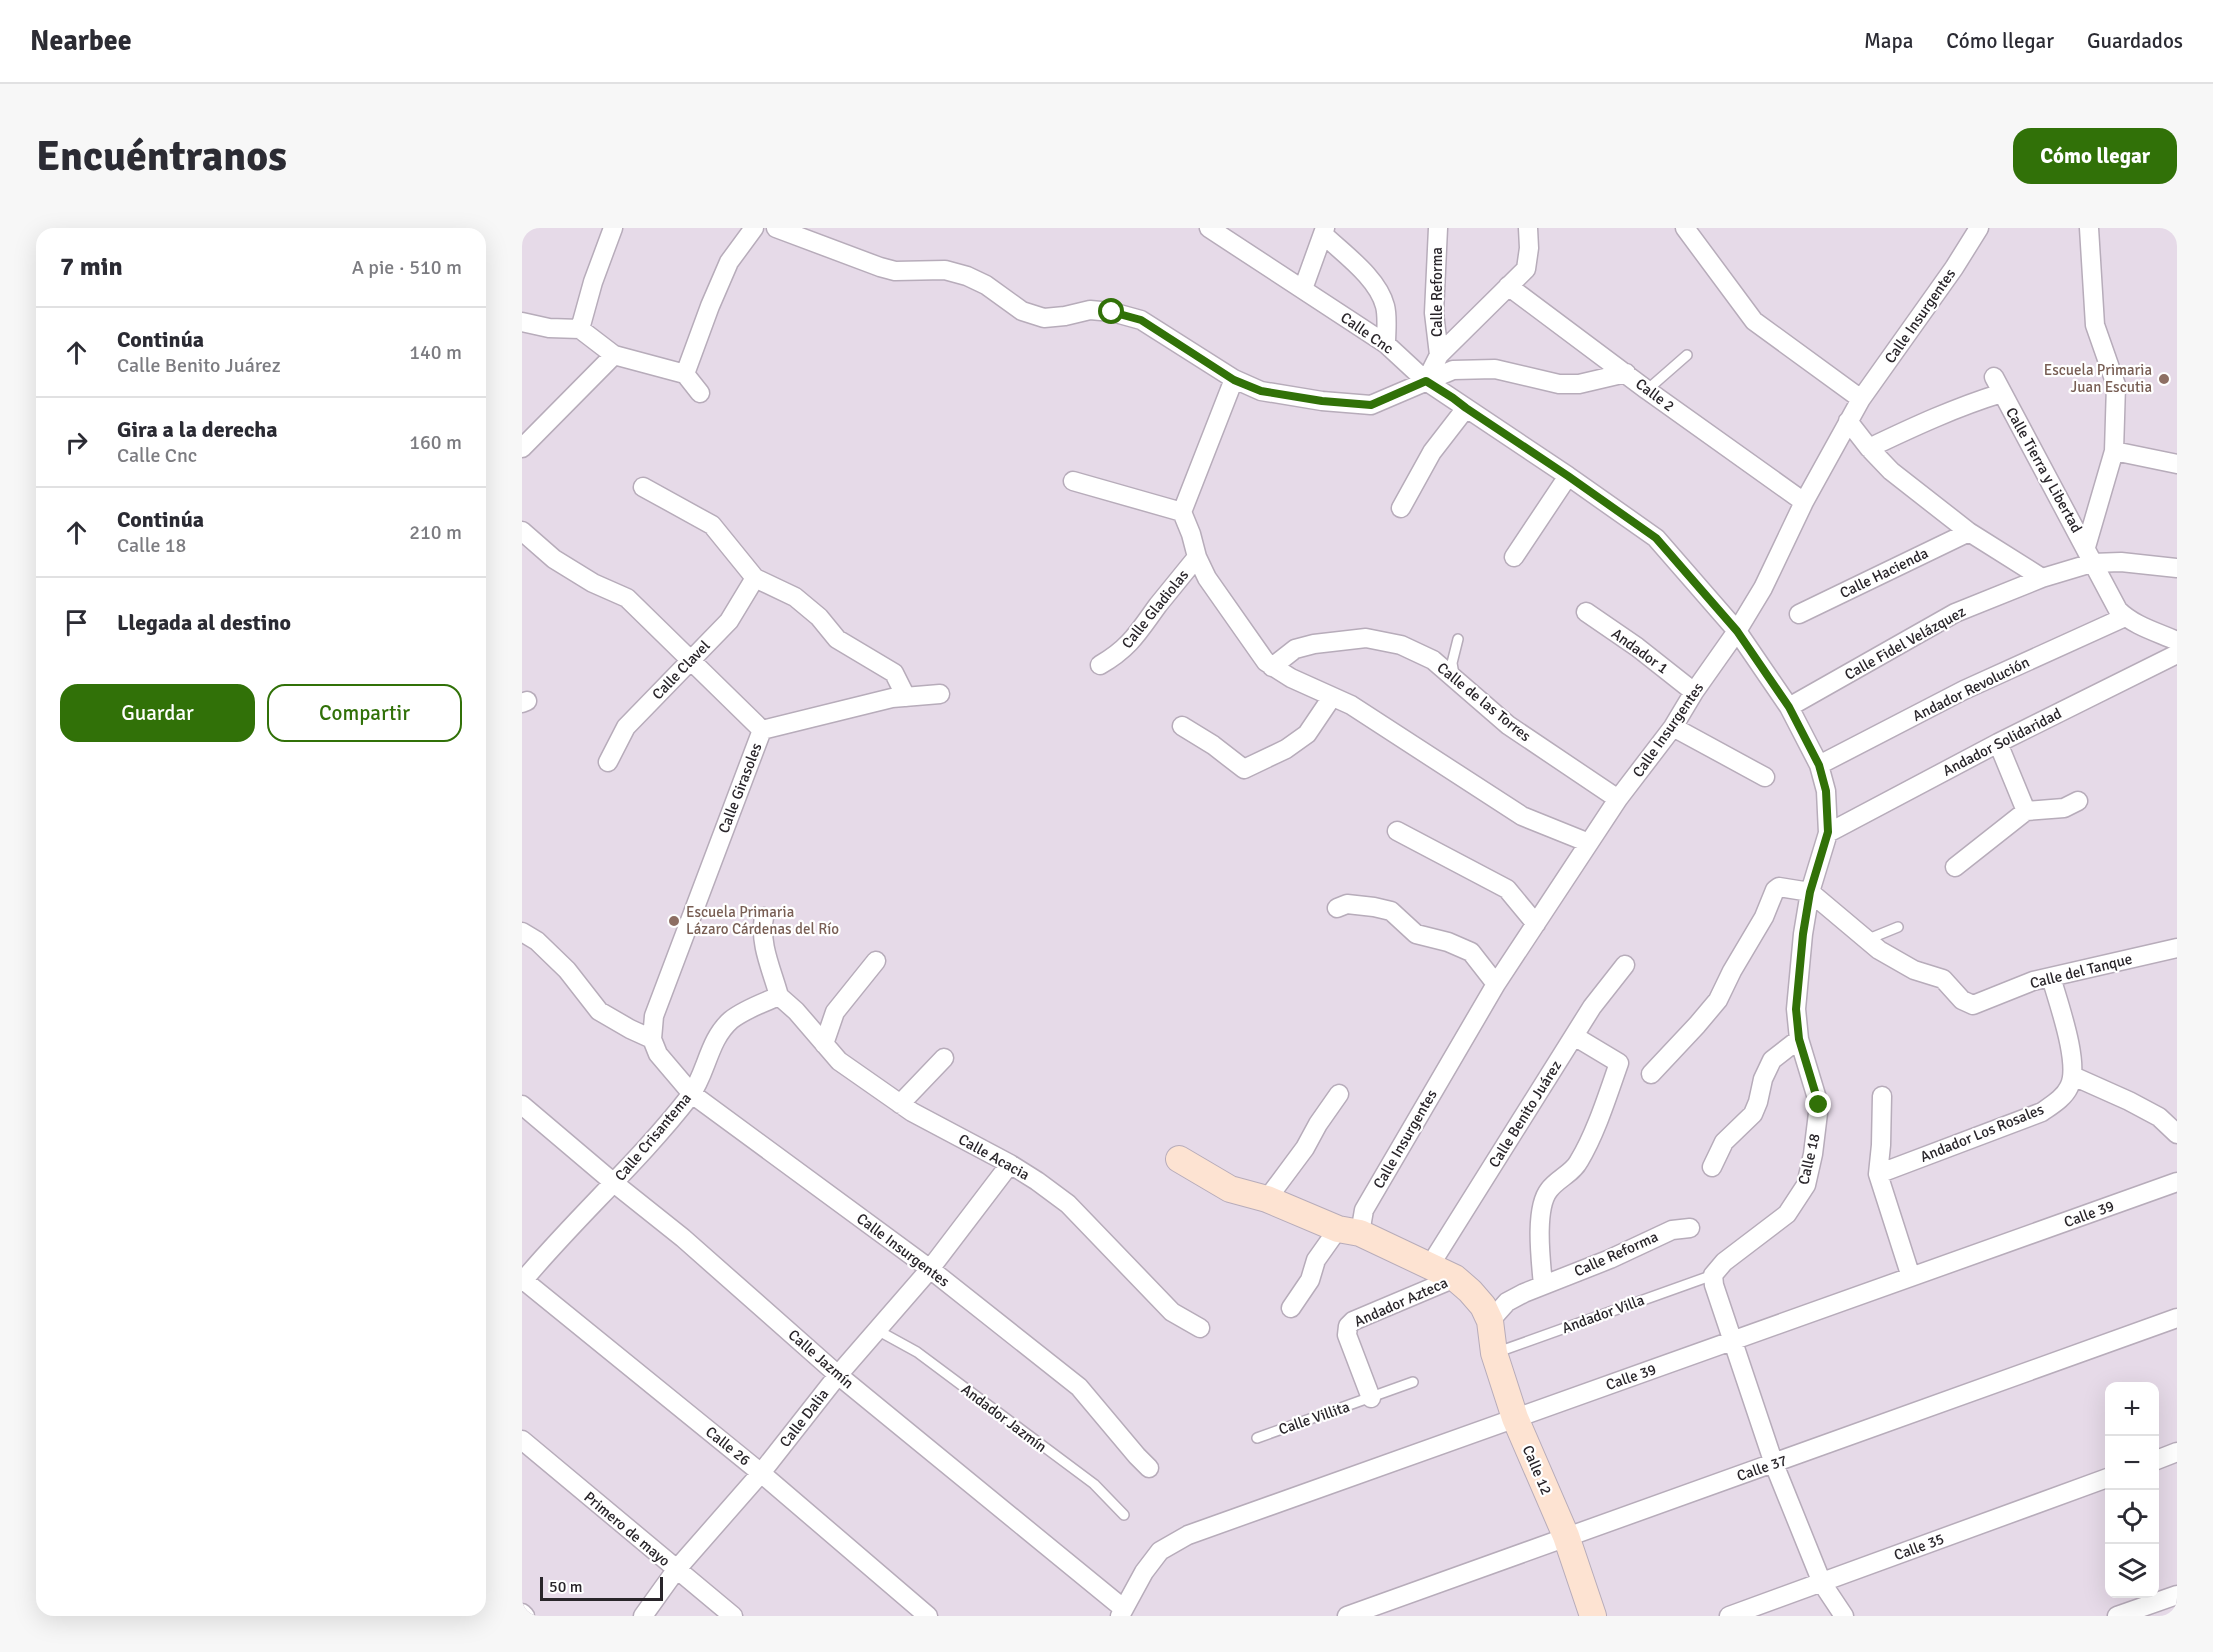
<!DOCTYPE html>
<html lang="es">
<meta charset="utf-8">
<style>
:root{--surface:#fff;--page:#f7f7f7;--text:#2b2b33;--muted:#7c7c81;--line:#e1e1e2;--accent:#317108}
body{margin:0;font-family:Signika,sans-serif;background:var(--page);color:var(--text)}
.controls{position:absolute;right:18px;bottom:18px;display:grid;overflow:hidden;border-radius:12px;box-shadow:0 6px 24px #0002}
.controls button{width:54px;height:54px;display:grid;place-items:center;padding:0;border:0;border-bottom:2px solid var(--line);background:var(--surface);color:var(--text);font:30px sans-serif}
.scale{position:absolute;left:18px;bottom:15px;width:123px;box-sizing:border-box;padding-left:6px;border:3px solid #29252a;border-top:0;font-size:16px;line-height:21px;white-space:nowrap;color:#29252a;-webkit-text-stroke:4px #fff;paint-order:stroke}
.stop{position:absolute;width:18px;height:18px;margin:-14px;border:4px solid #317108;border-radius:50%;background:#fff}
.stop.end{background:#317108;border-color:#fff;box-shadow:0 2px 6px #0008}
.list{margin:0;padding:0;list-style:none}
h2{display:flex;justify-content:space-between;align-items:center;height:78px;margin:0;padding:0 24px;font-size:26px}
h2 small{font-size:20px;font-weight:400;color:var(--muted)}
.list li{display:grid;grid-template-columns:39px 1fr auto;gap:18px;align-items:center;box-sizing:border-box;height:90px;padding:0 24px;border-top:2px solid var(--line)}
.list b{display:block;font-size:22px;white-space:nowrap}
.list p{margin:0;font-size:20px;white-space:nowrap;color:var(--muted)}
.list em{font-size:20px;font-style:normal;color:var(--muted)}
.actions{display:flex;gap:12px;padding:18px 24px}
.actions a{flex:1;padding:14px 0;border:2px solid var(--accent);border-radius:18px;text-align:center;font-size:21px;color:var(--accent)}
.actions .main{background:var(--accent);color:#fff}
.icon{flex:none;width:33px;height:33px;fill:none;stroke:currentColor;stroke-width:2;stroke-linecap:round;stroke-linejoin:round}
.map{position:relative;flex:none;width:1655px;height:1388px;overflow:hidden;border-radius:18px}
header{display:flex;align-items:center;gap:36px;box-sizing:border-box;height:84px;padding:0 30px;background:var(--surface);border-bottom:2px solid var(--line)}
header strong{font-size:28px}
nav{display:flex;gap:33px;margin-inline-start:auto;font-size:21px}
.intro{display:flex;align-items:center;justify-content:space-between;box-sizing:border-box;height:144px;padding:0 36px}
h1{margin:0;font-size:42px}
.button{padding:15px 27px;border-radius:18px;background:var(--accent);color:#fff;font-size:21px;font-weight:700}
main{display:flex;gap:36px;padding:0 36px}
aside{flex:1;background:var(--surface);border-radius:18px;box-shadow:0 6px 24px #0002}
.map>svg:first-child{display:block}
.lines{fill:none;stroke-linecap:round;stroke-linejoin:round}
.lane-casing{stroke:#b7acba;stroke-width:12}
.street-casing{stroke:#b7acba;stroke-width:21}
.secondary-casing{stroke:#b7acba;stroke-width:28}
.lane{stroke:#fff;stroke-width:9}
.street{stroke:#fff;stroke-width:18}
.secondary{stroke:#fde3d2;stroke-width:26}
.route{stroke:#317108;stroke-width:8}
.education-dot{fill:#8d6e63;stroke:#fff;stroke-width:2}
.labels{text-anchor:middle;stroke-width:4.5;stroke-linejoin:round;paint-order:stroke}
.street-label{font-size:15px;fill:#29252a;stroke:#fff}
.education-label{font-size:15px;fill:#785e54;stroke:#fff;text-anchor:end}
</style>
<header>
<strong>Nearbee</strong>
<nav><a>Mapa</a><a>Cómo llegar</a><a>Guardados</a></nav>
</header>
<div class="intro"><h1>Encuéntranos</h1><a class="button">Cómo llegar</a></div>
<main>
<aside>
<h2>7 min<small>A pie · 510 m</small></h2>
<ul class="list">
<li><svg class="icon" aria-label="ahead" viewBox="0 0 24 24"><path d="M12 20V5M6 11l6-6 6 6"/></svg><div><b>Continúa</b><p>Calle Benito Juárez</p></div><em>140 m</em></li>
<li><svg class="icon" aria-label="right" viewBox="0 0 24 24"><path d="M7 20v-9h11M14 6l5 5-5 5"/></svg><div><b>Gira a la derecha</b><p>Calle Cnc</p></div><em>160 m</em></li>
<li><svg class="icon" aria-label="ahead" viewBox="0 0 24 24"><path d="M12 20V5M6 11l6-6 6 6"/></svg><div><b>Continúa</b><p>Calle 18</p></div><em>210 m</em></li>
<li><svg class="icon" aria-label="arrive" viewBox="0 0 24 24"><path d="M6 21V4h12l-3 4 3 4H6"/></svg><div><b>Llegada al destino</b></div></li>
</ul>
<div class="actions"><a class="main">Guardar</a><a>Compartir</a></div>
</aside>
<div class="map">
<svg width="1655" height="1388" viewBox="0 0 1655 1388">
<rect width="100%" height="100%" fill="#e6dae8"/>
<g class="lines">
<g class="lane-casing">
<path id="lane" d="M 1125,162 L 1165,127
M 932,447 L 930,435 L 936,411
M 1344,712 L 1376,699
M 355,1102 L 395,1124 L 572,1256 L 602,1287
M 973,1125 L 1191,1047
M 735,1210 L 891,1154"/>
</g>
<g class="street-casing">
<path id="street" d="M 91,0 L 71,54 L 58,101 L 92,127 L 163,146 L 178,165
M 254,0 L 358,39 L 373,43 L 423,42 L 445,48 L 464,57 L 500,83 L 522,90 L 543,88 L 568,82 L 590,84 L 619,92 L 712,151 L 739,163 L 800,173 L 849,177 L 931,142 L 973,141 L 1037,156 L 1057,156 L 1104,145
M 687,0 L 864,116 L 904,153 L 1046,248 L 1134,310 L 1215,403 L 1267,479 L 1297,537 L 1304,563 L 1306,605 L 1288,664 L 1281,706 L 1274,781 L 1277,811 L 1297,877 L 1291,926 L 1284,957 L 1265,986 L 1202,1034 L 1191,1047 L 1192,1057 L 1252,1236 L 1300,1355 L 1322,1388
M 916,0 L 912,85 L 917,127
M 1163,0 L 1232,93 L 1339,171
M 802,7 C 822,26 856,50 863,78 C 866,89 864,104 864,116
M 986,58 L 1125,162 L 1282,274
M 781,61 L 803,0
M 0,94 L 27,100 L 58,101
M 163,146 L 188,78 L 207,34 L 232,0
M 1472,149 L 1596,382 C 1612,398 1635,404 1655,413
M 904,153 L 917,127 L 1004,41 L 1007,20 L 1006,0
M 1326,193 L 1347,220 L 1369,243 L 1447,304 L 1520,350
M 0,220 L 92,127
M 1347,220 C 1391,199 1434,179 1480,165
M 1592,223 L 1655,236
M 551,253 L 660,284
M 121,259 L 190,297 L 233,350 L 273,369 L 297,389 L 315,411 L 372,445 L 384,469
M 879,280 L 910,224 L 944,180
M 660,284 L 712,151
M 0,303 L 32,331 L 71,355 L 105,370 L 240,502
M 1564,319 L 1592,223 L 1594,157 L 1573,97 L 1567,0
M 675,329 L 685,350 L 744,434 L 769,450 L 829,477 L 1000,588 L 1067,615
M 992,329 L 1046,248
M 1064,384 L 1115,419 L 1172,464
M 1277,386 L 1447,304
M 578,437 C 608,420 617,403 636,377 C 649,361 662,345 675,329 L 669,306 L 660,284
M 750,439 L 773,421 L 792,416 L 844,410 L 879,417 L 911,432 L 986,497 L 1096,571
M 0,475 L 5,473
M 1267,479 L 1433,385 L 1520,350 L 1570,335 L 1599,334 L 1655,340
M 660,498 L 691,517 L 722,541 L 764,521 L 785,506 L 810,469
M 1151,499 L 1243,549
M 240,502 L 132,788 L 130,811 L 136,826 L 170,866 L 408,1041 L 557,1159 L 615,1228 L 627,1240
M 240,502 L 370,470 L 418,466
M 1476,515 L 1504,583
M 86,534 L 104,499 L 207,393 L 233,350
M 1297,537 L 1442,462 L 1603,389
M 875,603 L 985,661 L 1014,696
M 1306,605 L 1476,515 L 1655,426
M 1433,639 L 1504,583 L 1542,580 L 1556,573
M 815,680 L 825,676 L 852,679 L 869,683 L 894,706 L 926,714 L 949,724 L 974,756
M 242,689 C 237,716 250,742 257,768
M 0,704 L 15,713 L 45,742 L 77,783 L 108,801 L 130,811
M 257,768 L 274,783 L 317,833 L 390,884 L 488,936 L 515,953 L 546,976 L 650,1084 L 678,1100
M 302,816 L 313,784 L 354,733
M 1129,846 L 1175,797 L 1196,772 L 1210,743 L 1242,689 L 1253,662 L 1257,659 L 1288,664 L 1357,722 L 1392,742 L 1421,751 L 1440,772 L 1451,777 L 1511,753 L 1655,720
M 1551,848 L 1607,873 L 1637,889 L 1655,906
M 1360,868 L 1359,917 L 1356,946 L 1389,1049
M 378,876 L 422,830
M 0,877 L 92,955 L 161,1010 L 316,1147 L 602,1381
M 1190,939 L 1202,914 L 1231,886 L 1236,874 L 1241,851 L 1250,832 L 1277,811
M 1356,946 L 1520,884 C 1530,877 1542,870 1547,859 C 1559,837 1536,774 1529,749
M 745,971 L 783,920 L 796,896 L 817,866
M 838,1005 L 842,982 L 974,756 L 1096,571 L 1151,499 L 1172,464 L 1215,403 L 1241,360 L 1282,274 L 1339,171 L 1432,40 L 1457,0
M 907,1039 L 1070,779 L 1103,737
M 0,1051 L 239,1245 L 406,1388
M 0,1054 C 53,990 117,934 168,868 C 185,845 186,812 209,792 C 223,781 241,775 257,768
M 1021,1057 C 1019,1034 1012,981 1027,962 C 1035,951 1051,945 1057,933 C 1074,905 1086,866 1097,835 L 1052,808
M 769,1080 L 788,1052 L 794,1032 L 816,1001
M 968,1093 L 985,1074 L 1002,1065 L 1088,1031 L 1150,1002 L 1168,1000
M 849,1170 L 825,1107 L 826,1098 L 831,1093 L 933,1050
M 0,1212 L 211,1388
M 1632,1233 L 1655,1224
M 0,1385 L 3,1388
M 121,1388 L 154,1342 L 239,1245 L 316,1147 L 408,1041 L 488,936
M 598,1388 L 622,1344 L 638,1323 L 666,1307 L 1655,954
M 825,1388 L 1655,1090
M 1207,1388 L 1588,1249
M 1595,1388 L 1655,1367"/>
</g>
<g class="secondary-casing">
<path id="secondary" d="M 657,931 L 708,961 L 745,971 L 816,1001 L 838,1005 L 933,1050 L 948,1063 L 961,1078 L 968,1093 L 972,1125 L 993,1190 L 1044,1308 L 1071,1388"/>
</g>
<use href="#lane" class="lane"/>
<use href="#street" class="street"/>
<use href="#secondary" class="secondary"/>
</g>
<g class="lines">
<path class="route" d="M 590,84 L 619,92 L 712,152 L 739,163 L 800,173 L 849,177 L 904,153 L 931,170 L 944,180 L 1046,248 L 1134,310 L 1215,403 L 1267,479 L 1297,537 L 1304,563 L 1306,604 L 1288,664 L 1281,706 L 1274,781 L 1277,811 L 1297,877"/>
</g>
<g class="education-dot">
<circle cx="1642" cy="151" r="6"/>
<circle cx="152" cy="693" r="6"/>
</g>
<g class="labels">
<g class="street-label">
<text transform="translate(915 64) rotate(-90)" y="5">Calle Reforma</text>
<text transform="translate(1398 88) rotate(-55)" y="5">Calle Insurgentes</text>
<text transform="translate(845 105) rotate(35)" y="5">Calle Cnc</text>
<text transform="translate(1133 167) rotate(37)" y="5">Calle 2</text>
<text transform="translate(1522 242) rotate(61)" y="5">Calle Tierra y Libertad</text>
<text transform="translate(1362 345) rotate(-26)" y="5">Calle Hacienda</text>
<text transform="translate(633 381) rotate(-51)" y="5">Calle Gladiolas</text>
<text transform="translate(1383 415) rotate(-29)" y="5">Calle Fidel Velázquez</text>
<text transform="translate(1118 423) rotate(36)" y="5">Andador 1</text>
<text transform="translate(159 442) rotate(-46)" y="5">Calle Clavel</text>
<text transform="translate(1449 461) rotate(-26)" y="5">Andador Revolución</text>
<text transform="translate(962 474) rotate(39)" y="5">Calle de las Torres</text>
<text transform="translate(1146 502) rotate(-55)" y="5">Calle Insurgentes</text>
<text transform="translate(1480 514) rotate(-27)" y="5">Andador Solidaridad</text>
<text transform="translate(218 560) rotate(-69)" y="5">Calle Girasoles</text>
<text transform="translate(1559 743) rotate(-14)" y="5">Calle del Tanque</text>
<text transform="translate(1003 886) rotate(-58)" y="5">Calle Benito Juárez</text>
<text transform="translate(1460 905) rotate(-22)" y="5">Andador Los Rosales</text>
<text transform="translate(131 909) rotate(-50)" y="5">Calle Crisantema</text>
<text transform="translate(883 911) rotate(-60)" y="5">Calle Insurgentes</text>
<text transform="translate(472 929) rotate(29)" y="5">Calle Acacia</text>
<text transform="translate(1287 931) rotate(-77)" y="5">Calle 18</text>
<text transform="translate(1567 986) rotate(-20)" y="5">Calle 39</text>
<text transform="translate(381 1022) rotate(37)" y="5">Calle Insurgentes</text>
<text transform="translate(1094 1026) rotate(-24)" y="5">Calle Reforma</text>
<text transform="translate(879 1074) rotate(-24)" y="5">Andador Azteca</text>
<text transform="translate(1081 1086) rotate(-20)" y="5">Andador Villa</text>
<text transform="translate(299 1131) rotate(41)" y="5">Calle Jazmín</text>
<text transform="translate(1109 1149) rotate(-19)" y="5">Calle 39</text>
<text transform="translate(282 1190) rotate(-52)" y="5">Calle Dalia</text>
<text transform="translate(482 1190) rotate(37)" y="5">Andador Jazmín</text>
<text transform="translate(792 1190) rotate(-19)" y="5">Calle Villita</text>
<text transform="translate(206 1218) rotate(39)" y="5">Calle 26</text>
<text transform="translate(1240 1240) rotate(-19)" y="5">Calle 37</text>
<text transform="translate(1015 1242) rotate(67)" y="5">Calle 12</text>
<text transform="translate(105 1301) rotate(40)" y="5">Primero de mayo</text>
<text transform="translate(1397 1319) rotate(-20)" y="5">Calle 35</text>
</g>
<g class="education-label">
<text x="1630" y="147">Escuela Primaria<tspan x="1630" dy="17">Juan Escutia</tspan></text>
<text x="164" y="689" text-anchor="start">Escuela Primaria<tspan x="164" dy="17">Lázaro Cárdenas del Río</tspan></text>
</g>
</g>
</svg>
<div class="controls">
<button>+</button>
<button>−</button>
<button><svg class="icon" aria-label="locate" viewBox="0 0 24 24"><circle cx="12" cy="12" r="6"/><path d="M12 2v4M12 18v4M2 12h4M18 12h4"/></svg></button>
<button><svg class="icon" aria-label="layers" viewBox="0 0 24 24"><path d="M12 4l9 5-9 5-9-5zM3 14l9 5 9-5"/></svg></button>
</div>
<div class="scale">50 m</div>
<div class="stop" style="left:590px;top:84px"></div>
<div class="stop end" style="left:1297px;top:877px"></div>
</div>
</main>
